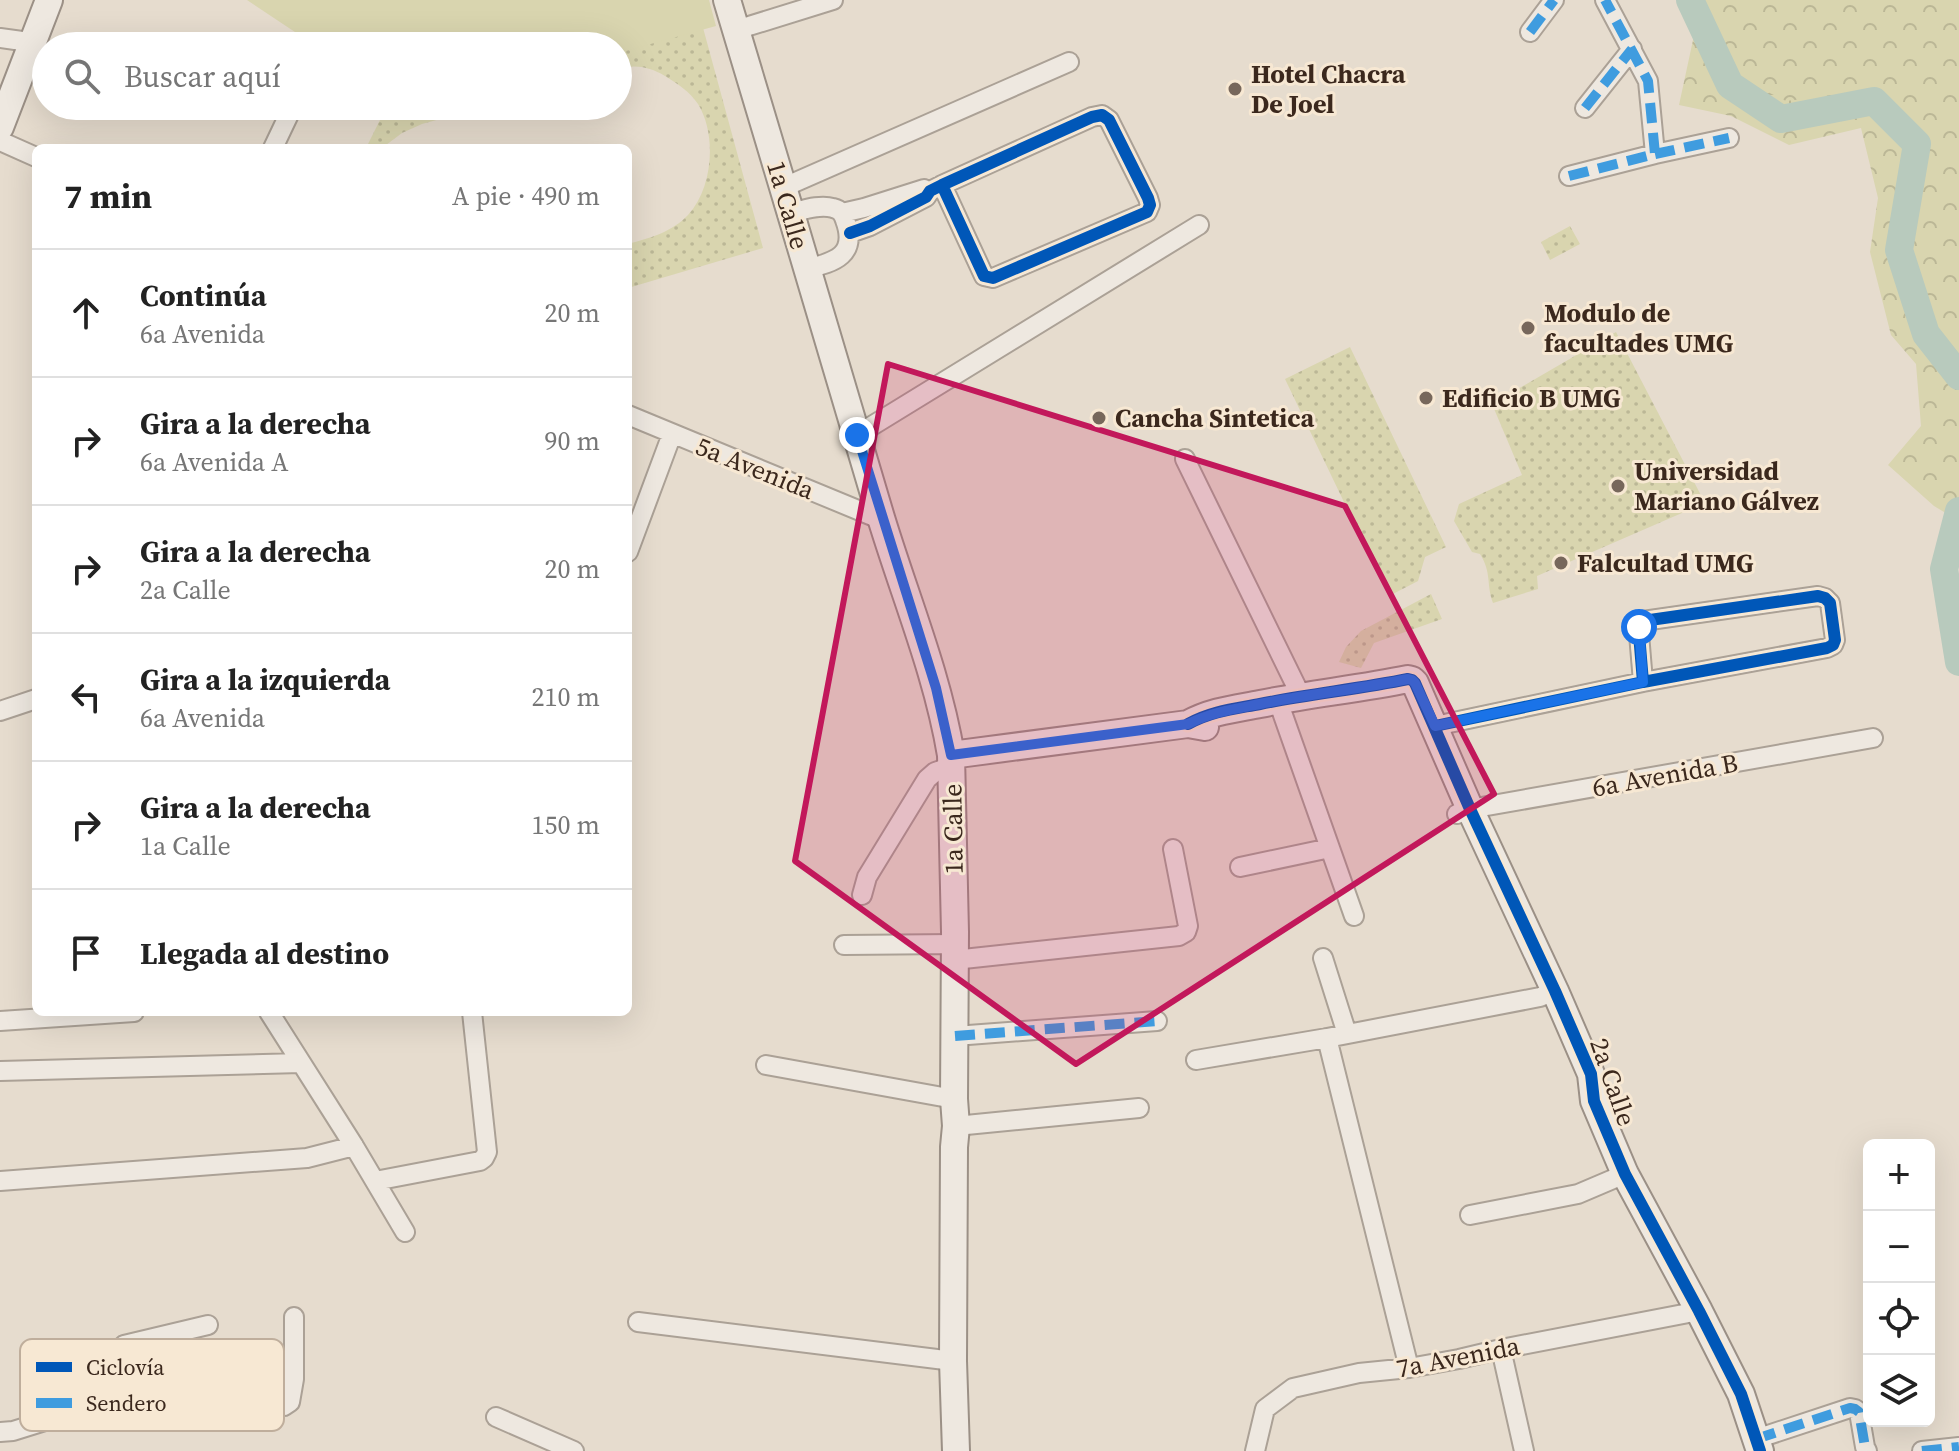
<!DOCTYPE html>
<html lang="es">
<meta charset="utf-8">
<style>
:root{--surface:#fff;--page:#f2f2f2;--text:#222;--muted:#767676;--line:#e0e0e0}
body{margin:0;font-family:"Source Serif 4",serif;background:var(--page);color:var(--text)}
.controls{position:absolute;right:24px;bottom:24px;display:grid;overflow:hidden;border-radius:12px;box-shadow:0 8px 32px #0002}
.controls button{width:72px;height:72px;display:grid;place-items:center;padding:0;border:0;border-bottom:2px solid var(--line);background:var(--surface);color:var(--text);font:40px sans-serif}
.stop{position:absolute;width:24px;height:24px;margin:-18px;border:6px solid #1a73e8;border-radius:50%;background:#fff}
.stop.end{background:#1a73e8;border-color:#fff;box-shadow:0 2px 8px #0008}
.list{margin:0;padding:0;list-style:none}
h2{display:flex;justify-content:space-between;align-items:center;height:104px;margin:0;padding:0 32px;font-size:34px}
h2 small{font-size:26px;font-weight:400;color:var(--muted)}
.list li{display:grid;grid-template-columns:52px 1fr auto;gap:24px;align-items:center;box-sizing:border-box;height:128px;padding:0 32px;border-top:2px solid var(--line)}
.list b{display:block;font-size:30px;white-space:nowrap}
.list p{margin:0;font-size:26px;white-space:nowrap;color:var(--muted)}
.list em{font-size:26px;font-style:normal;color:var(--muted)}
.icon{flex:none;width:44px;height:44px;fill:none;stroke:currentColor;stroke-width:2;stroke-linecap:round;stroke-linejoin:round}
.map{position:relative;flex:none;width:1959px;height:1451px;overflow:hidden}
.search{position:absolute;background:var(--surface);box-shadow:0 8px 32px #0002;left:32px;top:32px;width:600px;height:88px;display:flex;align-items:center;gap:20px;box-sizing:border-box;padding:0 28px;border-radius:44px;color:var(--muted);font-size:30px}
.panel{position:absolute;background:var(--surface);box-shadow:0 8px 32px #0002;left:32px;top:144px;width:600px;height:872px;border-radius:12px}
.map>svg:first-child{display:block}
.grass{fill:url(#grass-dots)}
.forest{fill:url(#forest-crowns)}
.wetland{fill:url(#wetland-marsh)}
.garden{fill:#d9d5af}
.lines{fill:none;stroke-linecap:round;stroke-linejoin:round}
.river{stroke:#b8cabd;stroke-width:28}
.street-casing{stroke:#aba196;stroke-width:22}
.secondary-casing{stroke:#9b9086;stroke-width:30}
.street{stroke:#eee8e0;stroke-width:18}
.secondary{stroke:#eee8e0;stroke-width:26}
.quiet{stroke:#3f9cdf;stroke-width:10;stroke-dasharray:20 10;stroke-linecap:butt}
.cycleway-casing{stroke:#f7e8d3;stroke-width:17}
.cycleway{stroke:#0057b8;stroke-width:12}
.route{stroke:#1a73e8;stroke-width:10}
.marked{fill:#c2185b;fill-opacity:0.2;stroke:#c2185b;stroke-width:6;stroke-linejoin:round}
.poi-dot{fill:#77675b;stroke:#f7e8d3;stroke-width:3}
.labels{text-anchor:middle;stroke-width:6;stroke-linejoin:round;paint-order:stroke}
.poi-label{font-size:26px;font-weight:bold;fill:#3b281d;stroke:#f7e8d3;text-anchor:start}
.street-label{font-size:26px;fill:#3b281d;stroke:#f7e8d3}
.key{fill:#f7e8d3;stroke:#bfae9c;stroke-width:2}
.key-label{font-size:22px;fill:#3b281d}
</style>
<div class="map">
<svg width="1959" height="1451" viewBox="0 0 1959 1451">
<defs>
<pattern id="grass-dots" width="8" height="8" patternUnits="userSpaceOnUse" patternTransform="scale(2)"><rect width="8" height="8" fill="#d9d5af"/><path d="M2 2h.1M6 6h.1" fill="none" stroke="#bbb796" stroke-width="1.8" stroke-linecap="round"/></pattern>
<pattern id="forest-crowns" width="20" height="18" patternUnits="userSpaceOnUse" patternTransform="scale(2)"><rect width="20" height="18" fill="#d9d5af"/><path d="M2 6a3 3 0 1 1 6 0M12 15a3 3 0 1 1 6 0" fill="none" stroke="#bbb796"/></pattern>
<pattern id="wetland-marsh" width="20" height="14" patternUnits="userSpaceOnUse" patternTransform="scale(2)"><rect width="20" height="14" fill="#d9d5af"/><path d="M1 5h8M5 5V1M11 12h8M15 12V8" fill="none" stroke="#bbb796"/></pattern>
</defs>
<rect width="100%" height="100%" fill="#e6dcce"/>
<path class="grass" d="M 702,24 L 763,248 L 628,288 L 628,244 C 650,238 672,232 688,215 C 713,188 717,135 698,104 C 689,91 678,84 665,76 C 650,67 635,64 618,69 L 618,47 Z
M 392,106 L 487,106 L 422,124 L 402,133 L 382,148 L 366,148 L 386,108 Z
M 1570,226 L 1580,244 L 1550,260 L 1541,242 Z
M 1616,332 L 1705,503 L 1537,576 L 1538,589 L 1493,603 C 1486,584 1492,573 1480,554 L 1472,552 L 1454,521 L 1459,504 L 1522,475 L 1492,404 Z
M 1350,347 L 1446,547 L 1425,557 L 1418,581 L 1389,596 L 1285,379 Z
M 1431,594 L 1442,619 L 1374,643 L 1361,668 L 1339,662 L 1346,647 L 1361,631 Z"/>
<path class="forest" d="M 1692,0 L 1959,0 L 1959,521 L 1934,506 L 1888,465 L 1921,426 L 1916,364 L 1891,335 L 1870,252 L 1878,198 L 1861,128 L 1789,145 L 1731,116 L 1679,105 L 1693,40 Z"/>
<path class="wetland" d="M 1683,0 L 1696,0 L 1743,80 L 1786,101 L 1857,93 L 1874,101 L 1877,108 L 1859,109 L 1791,125 L 1770,119 L 1725,88 L 1688,21 Z"/>
<path class="garden" d="M 247,0 L 709,0 L 716,26 L 618,53 L 618,46 L 316,46 Z"/>
<g class="lines">
<path class="river" d="M 1690,0 L 1730,85 L 1781,119 L 1874,101 L 1917,144 L 1899,250 L 1926,334 L 1959,376
M 1959,511 L 1944,569 L 1959,662"/>
<g class="street-casing">
<path id="street" d="M 736,30 L 833,0
M 1530,32 L 1554,0
M 0,38 L 22,41
M 1585,108 L 1632,49
M 0,141 L 36,157
M 273,148 L 293,106
M 1655,154 L 1729,138
M 1569,176 L 1655,154 L 1648,81 L 1605,0
M 782,188 L 1069,62
M 790,213 C 803,210 820,204 833,208 C 841,210 843,214 845,220 C 858,255 835,262 807,269
M 842,213 L 864,208 L 924,189
M 850,233 L 870,226 L 926,197 L 930,191 L 942,185 L 1092,117 L 1102,115 L 1109,120 L 1148,198 L 1150,205 L 1147,212 L 993,278 L 984,276 L 942,185
M 628,415 L 882,520
M 857,435 L 1199,225
M 1185,459 L 1301,696
M 628,552 L 672,434
M 1278,701 L 1354,916
M 0,711 L 36,699
M 1435,726 L 1643,682 L 1827,648 L 1833,645 L 1835,640 L 1830,603 L 1825,598 L 1818,596 L 1643,621 L 1639,627 L 1639,634 L 1643,682
M 1457,814 L 1470,809 L 1873,738
M 1240,867 L 1330,848
M 862,895 L 867,877 L 927,779 L 935,772 L 952,766
M 844,945 L 954,944
M 1323,958 L 1347,1034
M 954,960 L 1179,936 L 1186,932 L 1188,926 L 1173,849
M 269,1012 L 354,1146 L 405,1232
M 0,1021 L 134,1012
M 955,1036 L 1157,1021
M 1327,1038 L 1409,1368
M 1196,1060 L 1327,1038 L 1540,997 L 1555,991
M 766,1065 L 954,1099
M 0,1071 L 301,1063
M 956,1126 L 1139,1108
M 0,1181 L 307,1158 L 354,1146
M 375,1181 L 480,1161 L 484,1158 L 487,1152 L 472,1012
M 1470,1215 L 1578,1194 L 1625,1174
M 638,1322 L 953,1361
M 208,1325 L 124,1345 C 108,1363 127,1381 139,1396 L 225,1390 L 251,1399 L 284,1406 L 290,1402 L 294,1379 L 294,1317
M 1501,1349 L 1524,1451
M 496,1417 L 574,1451
M 0,1432 L 13,1431 L 61,1416 L 139,1396
M 1756,1439 L 1850,1408 L 1855,1409 L 1859,1412 L 1865,1447 L 1867,1451
M 1255,1451 L 1265,1409 L 1293,1388 L 1359,1373 L 1409,1368 L 1459,1359 L 1501,1349 L 1699,1311
M 1922,1451 L 1959,1447"/>
</g>
<g class="secondary-casing">
<path id="secondary" d="M 727,0 C 778,170 829,341 879,511 C 903,592 937,671 951,755 L 955,932 L 954,1099 L 956,1126 L 954,1147 L 953,1361 L 956,1451
M 0,127 L 49,0
M 1188,724 C 1212,711 1234,709 1260,704 C 1309,694 1359,689 1408,679 L 1412,680 L 1415,683 L 1470,809 L 1555,991 L 1591,1074 L 1594,1101 L 1625,1174 L 1699,1311 L 1741,1394 L 1760,1451
M 951,755 L 1188,724 L 1205,727"/>
</g>
<use href="#street" class="street"/>
<use href="#secondary" class="secondary"/>
<path class="quiet" d="M 1530,32 L 1554,0
M 1585,108 L 1632,49
M 1655,154 L 1729,138
M 1569,176 L 1655,154 L 1648,81 L 1605,0
M 955,1036 L 1157,1021
M 1756,1439 L 1850,1408 L 1855,1409 L 1859,1412 L 1865,1447 L 1867,1451
M 1922,1451 L 1959,1447"/>
<g class="cycleway-casing">
<path id="cycleway" d="M 850,233 L 870,226 L 926,197 L 930,191 L 942,185 L 1092,117 L 1102,115 L 1109,120 L 1148,198 L 1150,205 L 1147,212 L 993,278 L 984,276 L 942,185
M 1188,724 C 1212,711 1234,709 1260,704 C 1309,694 1359,689 1408,679 L 1412,680 L 1415,683 L 1470,809 L 1555,991 L 1591,1074 L 1594,1101 L 1625,1174 L 1699,1311 L 1741,1394 L 1760,1451
M 1435,726 L 1643,682 L 1827,648 L 1833,645 L 1835,640 L 1830,603 L 1825,598 L 1818,596 L 1643,621 L 1639,627 L 1639,634 L 1643,682"/>
</g>
<use href="#cycleway" class="cycleway"/>
</g>
<g class="lines">
<path class="route" d="M 857,435 L 936,688 L 951,755 L 1188,724 C 1212,712 1234,709 1260,704 C 1309,694 1359,689 1408,679 L 1412,680 L 1415,683 L 1435,726 L 1643,682 L 1639,627"/>
</g>
<path class="marked" d="M 888,364 L 1345,506 L 1494,794 L 1076,1064 L 795,861 Z"/>
<g class="poi-dot">
<circle cx="1235" cy="89" r="8"/>
<circle cx="1528" cy="328" r="8"/>
<circle cx="1426" cy="398" r="8"/>
<circle cx="1099" cy="418" r="8"/>
<circle cx="1618" cy="486" r="8"/>
<circle cx="1561" cy="563" r="8"/>
</g>
<g class="labels">
<g class="poi-label">
<text x="1251" y="83">Hotel Chacra<tspan x="1251" dy="30">De Joel</tspan></text>
<text x="1544" y="322">Modulo de<tspan x="1544" dy="30">facultades UMG</tspan></text>
<text x="1442" y="407">Edificio B UMG</text>
<text x="1115" y="427">Cancha Sintetica</text>
<text x="1634" y="480">Universidad<tspan x="1634" dy="30">Mariano Gálvez</tspan></text>
<text x="1577" y="572">Falcultad UMG</text>
</g>
<g class="street-label">
<text transform="translate(788 205) rotate(74)" y="9">1a Calle</text>
<text transform="translate(755 468) rotate(22)" y="9">5a Avenida</text>
<text transform="translate(1665 775) rotate(-10)" y="9">6a Avenida B</text>
<text transform="translate(953 829) rotate(-91)" y="9">1a Calle</text>
<text transform="translate(1613 1082) rotate(71)" y="9">2a Calle</text>
<text transform="translate(1458 1357) rotate(-11)" y="9">7a Avenida</text>
</g>
</g>
<rect x="20" y="1339" width="264" height="92" rx="12" class="key"/>
<rect x="36" y="1362" width="36" height="10" fill="#0057b8"/>
<rect x="36" y="1398" width="36" height="10" fill="#3f9cdf"/>
<g class="key-label">
<text x="86" y="1375">Ciclovía</text>
<text x="86" y="1411">Sendero</text>
</g>
</svg>
<div class="controls">
<button>+</button>
<button>−</button>
<button><svg class="icon" aria-label="locate" viewBox="0 0 24 24"><circle cx="12" cy="12" r="6"/><path d="M12 2v4M12 18v4M2 12h4M18 12h4"/></svg></button>
<button><svg class="icon" aria-label="layers" viewBox="0 0 24 24"><path d="M12 4l9 5-9 5-9-5zM3 14l9 5 9-5"/></svg></button>
</div>
<div class="stop" style="left:1639px;top:627px"></div>
<div class="stop end" style="left:857px;top:435px"></div>
<div class="search"><svg class="icon" aria-label="search" viewBox="0 0 24 24"><circle cx="10" cy="10" r="6"/><path d="M15 15l6 6"/></svg>Buscar aquí</div>
<section class="panel">
<h2>7 min<small>A pie · 490 m</small></h2>
<ul class="list">
<li><svg class="icon" aria-label="ahead" viewBox="0 0 24 24"><path d="M12 20V5M6 11l6-6 6 6"/></svg><div><b>Continúa</b><p>6a Avenida</p></div><em>20 m</em></li>
<li><svg class="icon" aria-label="right" viewBox="0 0 24 24"><path d="M7 20v-9h11M14 6l5 5-5 5"/></svg><div><b>Gira a la derecha</b><p>6a Avenida A</p></div><em>90 m</em></li>
<li><svg class="icon" aria-label="right" viewBox="0 0 24 24"><path d="M7 20v-9h11M14 6l5 5-5 5"/></svg><div><b>Gira a la derecha</b><p>2a Calle</p></div><em>20 m</em></li>
<li><svg class="icon" aria-label="left" viewBox="0 0 24 24"><path d="M17 20v-9H6M10 6l-5 5 5 5"/></svg><div><b>Gira a la izquierda</b><p>6a Avenida</p></div><em>210 m</em></li>
<li><svg class="icon" aria-label="right" viewBox="0 0 24 24"><path d="M7 20v-9h11M14 6l5 5-5 5"/></svg><div><b>Gira a la derecha</b><p>1a Calle</p></div><em>150 m</em></li>
<li><svg class="icon" aria-label="arrive" viewBox="0 0 24 24"><path d="M6 21V4h12l-3 4 3 4H6"/></svg><div><b>Llegada al destino</b></div></li>
</ul>
</section>
</div>
